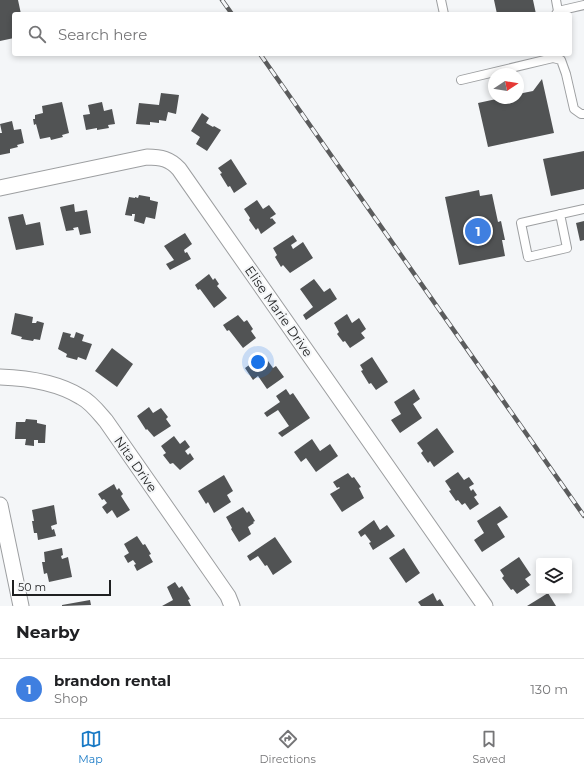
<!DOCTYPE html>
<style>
:root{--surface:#fff;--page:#f2f2f2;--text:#202124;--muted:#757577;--line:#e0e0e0;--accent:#1879c5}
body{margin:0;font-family:Montserrat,sans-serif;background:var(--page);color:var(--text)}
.controls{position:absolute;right:12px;bottom:12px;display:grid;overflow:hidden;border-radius:4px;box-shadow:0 2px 6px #0003}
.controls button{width:36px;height:36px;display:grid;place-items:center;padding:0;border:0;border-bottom:1px solid var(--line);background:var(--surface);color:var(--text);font:20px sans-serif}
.compass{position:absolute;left:488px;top:68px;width:36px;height:36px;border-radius:50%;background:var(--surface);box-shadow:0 2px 6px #0003;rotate:78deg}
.scale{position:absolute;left:12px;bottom:10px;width:99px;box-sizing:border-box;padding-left:4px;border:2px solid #1f2021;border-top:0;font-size:11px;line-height:14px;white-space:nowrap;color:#1f2021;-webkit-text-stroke:3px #f4f6f8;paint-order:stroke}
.you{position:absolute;left:258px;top:362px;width:14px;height:14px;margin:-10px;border:3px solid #fff;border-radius:50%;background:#1a73e8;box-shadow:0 0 0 6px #1a73e833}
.badge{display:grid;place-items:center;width:26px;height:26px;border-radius:50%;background:var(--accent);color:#fff;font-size:13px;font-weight:700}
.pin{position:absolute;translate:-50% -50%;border:2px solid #fff;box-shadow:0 1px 4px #0006}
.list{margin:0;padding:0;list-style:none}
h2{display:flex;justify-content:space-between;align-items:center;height:52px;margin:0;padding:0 16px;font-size:17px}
h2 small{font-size:13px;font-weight:400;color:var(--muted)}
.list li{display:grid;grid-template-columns:26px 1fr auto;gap:12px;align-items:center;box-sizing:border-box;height:60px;padding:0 16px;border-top:1px solid var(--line)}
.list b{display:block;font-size:15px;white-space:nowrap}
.list p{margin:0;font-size:13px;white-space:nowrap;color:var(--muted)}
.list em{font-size:13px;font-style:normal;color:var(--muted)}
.icon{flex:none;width:22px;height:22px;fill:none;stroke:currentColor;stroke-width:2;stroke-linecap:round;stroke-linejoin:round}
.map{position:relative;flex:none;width:584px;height:606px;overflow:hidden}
.search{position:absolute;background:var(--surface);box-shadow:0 2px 6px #0003;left:12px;right:12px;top:12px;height:44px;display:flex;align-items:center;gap:10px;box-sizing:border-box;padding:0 14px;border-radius:4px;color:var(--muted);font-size:15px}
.sheet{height:112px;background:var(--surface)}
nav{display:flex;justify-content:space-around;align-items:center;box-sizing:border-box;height:56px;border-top:1px solid var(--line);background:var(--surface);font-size:11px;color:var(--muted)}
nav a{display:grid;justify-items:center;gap:2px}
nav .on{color:var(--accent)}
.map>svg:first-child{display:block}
.building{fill:#515354}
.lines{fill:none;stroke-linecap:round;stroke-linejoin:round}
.service-casing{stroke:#9d9fa1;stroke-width:10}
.minor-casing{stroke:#9d9fa1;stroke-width:17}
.service{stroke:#fff;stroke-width:8}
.minor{stroke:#fff;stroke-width:15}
.rail-casing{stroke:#5b5c5d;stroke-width:4.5}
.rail{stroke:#f4f6f8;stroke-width:3;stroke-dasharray:9;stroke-linecap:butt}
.labels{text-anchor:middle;stroke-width:4;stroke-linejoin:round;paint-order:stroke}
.street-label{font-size:13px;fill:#1f2021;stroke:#f4f6f8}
</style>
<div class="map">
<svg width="584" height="606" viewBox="0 0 584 606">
<rect width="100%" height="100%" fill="#f4f6f8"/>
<path class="building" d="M 0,0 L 18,0 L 21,14 L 14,14 L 14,38 L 0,41 Z
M 494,0 L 533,0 L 536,14 L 497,14 Z
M 542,79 L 554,133 L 488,147 L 478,103 L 501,98 L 518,98 L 518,94 L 533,91 Z
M 161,93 L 179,95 L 176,114 L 168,112 L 166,121 L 159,120 L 159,123 L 150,122 L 150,125 L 136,124 L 139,103 L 159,105 Z
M 62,102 L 69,133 L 62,135 L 63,137 L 51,140 L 50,137 L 40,139 L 36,124 L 34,125 L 33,119 L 35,119 L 35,115 L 43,113 L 42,106 Z
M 102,102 L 104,111 L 112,109 L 115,124 L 108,125 L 109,128 L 97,130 L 97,128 L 86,130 L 83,115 L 90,114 L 88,105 Z
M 202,113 L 209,118 L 206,123 L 213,127 L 214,126 L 221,130 L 207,151 L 196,144 L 200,137 L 191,131 Z
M 12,121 L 14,130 L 21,129 L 24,143 L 17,145 L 18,147 L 10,149 L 10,153 L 0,155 L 0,133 L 2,133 L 0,124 Z
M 584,151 L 584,189 L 551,196 L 543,159 Z
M 231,159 L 247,184 L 234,193 L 230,186 L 228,187 L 220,174 L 222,173 L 218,168 Z
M 479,190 L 480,196 L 492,194 L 498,222 L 501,221 L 505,240 L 502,240 L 505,256 L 459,265 L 445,197 Z
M 139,195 L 150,197 L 150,200 L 158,202 L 155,219 L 146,217 L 144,224 L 134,221 L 135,214 L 132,214 L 132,216 L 125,215 L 129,197 L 135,198 L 135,197 L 138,198 Z
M 257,200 L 263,209 L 269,205 L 276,214 L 270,218 L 271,219 L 272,218 L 276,223 L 261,234 L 258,228 L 256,230 L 249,220 L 250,218 L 244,209 Z
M 74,204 L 75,212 L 87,210 L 91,233 L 80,235 L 78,227 L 73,228 L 74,230 L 66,231 L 60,207 Z
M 23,214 L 26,225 L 40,222 L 44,245 L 16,250 L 8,217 Z
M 584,221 L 584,240 L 580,241 L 576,223 Z
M 185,233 L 192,244 L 184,250 L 185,253 L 187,252 L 191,259 L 170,270 L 166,264 L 174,260 L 164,246 Z
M 293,235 L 297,241 L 291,245 L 293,249 L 303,242 L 313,258 L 290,273 L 283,265 L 281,267 L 275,257 L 277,255 L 273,248 Z
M 209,274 L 213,280 L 215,278 L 219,284 L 217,286 L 227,298 L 214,308 L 200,289 L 198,290 L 195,285 Z
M 314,279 L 324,292 L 330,288 L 337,299 L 306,320 L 303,315 L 313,307 L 300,289 Z
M 15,313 L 33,317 L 32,323 L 36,323 L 37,321 L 44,323 L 40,340 L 34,339 L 33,341 L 21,339 L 22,337 L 11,334 Z
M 347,314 L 352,323 L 359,318 L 366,329 L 361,333 L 365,338 L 350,348 L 345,341 L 343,342 L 337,334 L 339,332 L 334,323 Z
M 238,315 L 244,322 L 247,320 L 253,329 L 251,331 L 256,338 L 243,348 L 229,330 L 227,331 L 223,325 Z
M 63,332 L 71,334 L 70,337 L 74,338 L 76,332 L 84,335 L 82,341 L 92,344 L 86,360 L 78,357 L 77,360 L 66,357 L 67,354 L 58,349 Z
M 112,348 L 133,364 L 117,387 L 95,371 Z
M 262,356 L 266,362 L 268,361 L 273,368 L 276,366 L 284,377 L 267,389 L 258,376 L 253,380 L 245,368 Z
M 372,357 L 388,382 L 376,390 L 371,383 L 369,384 L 361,371 L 363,370 L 360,365 Z
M 286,389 L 290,395 L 293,393 L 310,418 L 282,437 L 278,433 L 289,426 L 278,410 L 267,417 L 264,413 L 280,402 L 276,396 Z
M 414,389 L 420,399 L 413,404 L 422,418 L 400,433 L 391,420 L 401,414 L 394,402 Z
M 149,407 L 153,413 L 161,408 L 168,417 L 166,419 L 171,426 L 154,437 L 147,429 L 146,430 L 137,416 Z
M 26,419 L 37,420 L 37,423 L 46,425 L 45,443 L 38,443 L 38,440 L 34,440 L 34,446 L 25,445 L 26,439 L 15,439 L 16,422 L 25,422 Z
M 437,428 L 454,452 L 434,467 L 430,461 L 428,463 L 421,453 L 423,451 L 417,443 Z
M 174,436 L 180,444 L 185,440 L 190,447 L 185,451 L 188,455 L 190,453 L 194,459 L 180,470 L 173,463 L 170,464 L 163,455 L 166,453 L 161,446 Z
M 312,439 L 320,451 L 330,444 L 338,456 L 316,472 L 306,458 L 301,462 L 294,452 Z
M 458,472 L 464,480 L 469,477 L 474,484 L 469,487 L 471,491 L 473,489 L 477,495 L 474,497 L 479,504 L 470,510 L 465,503 L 462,505 L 458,500 L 456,501 L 449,491 L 451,490 L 445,481 Z
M 348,473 L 352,478 L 354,477 L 361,487 L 359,488 L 364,498 L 342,512 L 330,494 L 340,488 L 339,487 L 337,488 L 333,482 Z
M 224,475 L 233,491 L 227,495 L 231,502 L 214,513 L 208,502 L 206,504 L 198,491 Z
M 114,484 L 117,490 L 119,488 L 123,494 L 121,496 L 130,510 L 117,518 L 112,510 L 107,514 L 102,507 L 107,503 L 104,499 L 102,500 L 98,494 Z
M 54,505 L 57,524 L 51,526 L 52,530 L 54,529 L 56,536 L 38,540 L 37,533 L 34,533 L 32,521 L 34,521 L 32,510 Z
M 500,506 L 508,517 L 497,524 L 505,537 L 482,552 L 474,540 L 484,533 L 477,521 Z
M 243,507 L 247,513 L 249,511 L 255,521 L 253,522 L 254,523 L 248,527 L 251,534 L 239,542 L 231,529 L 232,528 L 226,517 Z
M 374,520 L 380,530 L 387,525 L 395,536 L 373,550 L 369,543 L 371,542 L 365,534 L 361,537 L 358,532 Z
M 137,536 L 143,545 L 145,544 L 151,554 L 149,555 L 153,562 L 137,571 L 134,565 L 136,564 L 133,560 L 128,563 L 124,556 L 129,553 L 124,544 Z
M 275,537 L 292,562 L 273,575 L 267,565 L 265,566 L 258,556 L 250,561 L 247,556 Z
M 62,548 L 63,555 L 61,556 L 62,559 L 68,557 L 72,577 L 49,582 L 47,573 L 44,574 L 42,562 L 45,562 L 44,552 Z
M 404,548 L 420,573 L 406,583 L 389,558 Z
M 519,557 L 531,575 L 525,579 L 530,585 L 517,594 L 513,589 L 511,590 L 502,578 L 504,576 L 500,570 Z
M 175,582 L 179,588 L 182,586 L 190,599 L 188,600 L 191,606 L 162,606 L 173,600 L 167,587 Z
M 433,593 L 437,601 L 440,599 L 444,606 L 421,606 L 418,602 Z
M 548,593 L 556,606 L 527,606 L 540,598 Z
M 90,600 L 91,605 L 62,606 L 62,605 Z"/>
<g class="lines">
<g class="service-casing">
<path id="service" d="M 441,0 L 444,14
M 556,0 L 558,11
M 556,14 L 558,11 L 584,5
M 461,80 L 553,58 L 561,60 L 566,74 L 574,109 L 581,114 L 584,114
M 560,214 L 567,248 L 528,257 L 521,223 L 584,209"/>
</g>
<g class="minor-casing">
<path id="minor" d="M 0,188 L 147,157 C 161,157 170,159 179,169 L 485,606
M 0,377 C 28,378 57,382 81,397 C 91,402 99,413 106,421 L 228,596 L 232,606
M 0,505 L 21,606"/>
</g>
<use href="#service" class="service"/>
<use href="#minor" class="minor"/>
<g class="rail-casing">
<path id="rail" d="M 222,0 L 232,14
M 260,54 L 584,516"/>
</g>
<use href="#rail" class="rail"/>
</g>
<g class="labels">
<g class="street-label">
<text transform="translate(279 311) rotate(55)" y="5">Elise Marie Drive</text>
<text transform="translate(136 464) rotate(55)" y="5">Nita Drive</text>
</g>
</g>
</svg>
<div class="controls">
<button><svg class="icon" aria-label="layers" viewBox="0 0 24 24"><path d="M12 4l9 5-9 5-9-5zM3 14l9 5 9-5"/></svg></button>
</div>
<svg class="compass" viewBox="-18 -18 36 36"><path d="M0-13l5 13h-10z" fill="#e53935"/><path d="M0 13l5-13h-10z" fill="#757577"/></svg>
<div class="scale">50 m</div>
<div class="you"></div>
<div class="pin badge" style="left:478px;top:231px;background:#3f7fe0">1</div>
<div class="search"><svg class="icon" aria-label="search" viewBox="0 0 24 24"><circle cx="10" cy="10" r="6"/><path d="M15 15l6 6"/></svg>Search here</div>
</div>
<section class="sheet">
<h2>Nearby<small></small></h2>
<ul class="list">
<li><span class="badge" style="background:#3f7fe0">1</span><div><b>brandon rental</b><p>Shop</p></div><em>130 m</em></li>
</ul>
</section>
<nav>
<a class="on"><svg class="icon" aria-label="map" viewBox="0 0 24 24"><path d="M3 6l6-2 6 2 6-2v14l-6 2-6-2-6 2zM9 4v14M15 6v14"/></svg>Map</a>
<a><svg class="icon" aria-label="directions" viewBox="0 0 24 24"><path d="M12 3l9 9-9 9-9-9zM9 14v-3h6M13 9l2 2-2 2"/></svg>Directions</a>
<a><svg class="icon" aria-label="saved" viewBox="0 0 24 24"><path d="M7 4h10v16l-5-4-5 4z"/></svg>Saved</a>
</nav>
